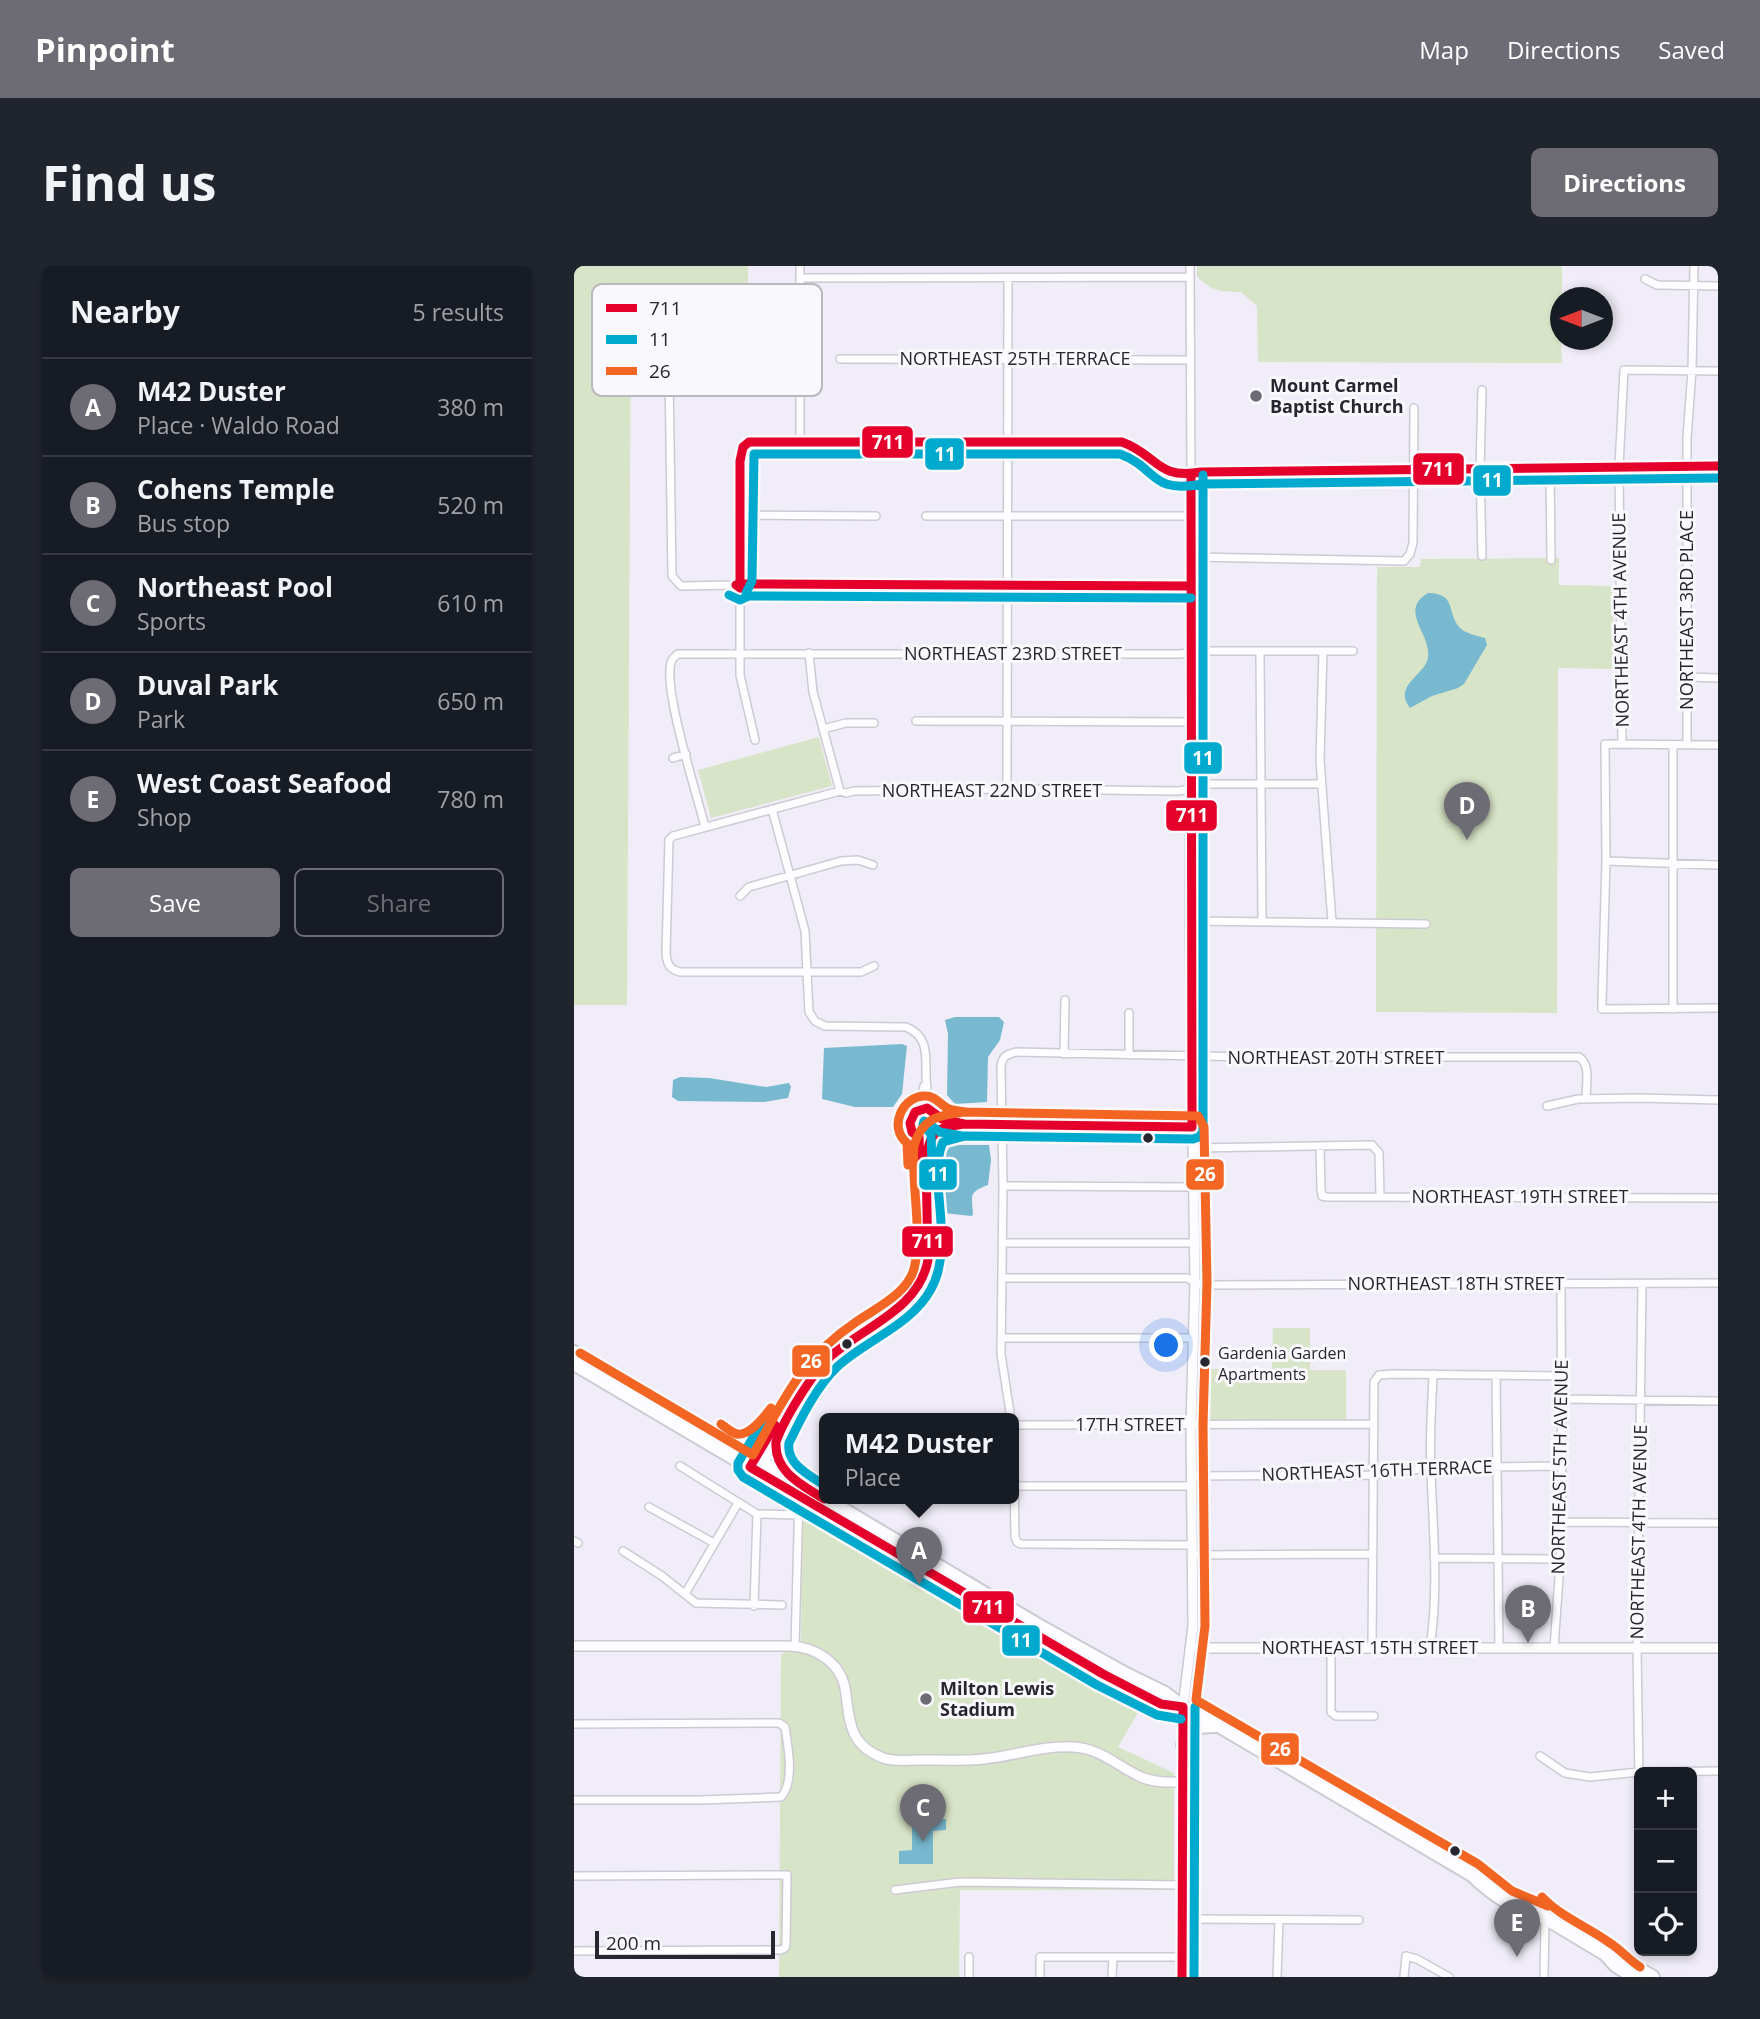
<!DOCTYPE html>
<meta charset="utf-8">
<style>
:root{--surface:#171b24;--page:#20242c;--text:#f1f3f6;--muted:#9ea1a6;--line:#363941;--accent:#6d6b74}
body{margin:0;font-family:"Open Sans",sans-serif;background:var(--page);color:var(--text)}
.controls{position:absolute;right:21px;bottom:21px;display:grid;overflow:hidden;border-radius:10px;box-shadow:0 4px 10px #0003}
.controls button{width:63px;height:63px;display:grid;place-items:center;padding:0;border:0;border-bottom:2px solid var(--line);background:var(--surface);color:var(--text);font:35px sans-serif}
.compass{position:absolute;left:976px;top:21px;width:63px;height:63px;border-radius:50%;background:var(--surface);box-shadow:0 4px 10px #0003;rotate:270deg}
.scale{position:absolute;left:21px;bottom:18px;width:180px;box-sizing:border-box;padding-left:7px;border:4px solid #27252d;border-top:0;font-size:19px;line-height:24px;white-space:nowrap;color:#27252d;-webkit-text-stroke:5px #f9f8fc;paint-order:stroke}
.you{position:absolute;left:593px;top:1080px;width:24px;height:24px;margin:-18px;border:5px solid #fff;border-radius:50%;background:#1a73e8;box-shadow:0 0 0 10px #1a73e833}
.badge{display:grid;place-items:center;width:46px;height:46px;border-radius:50%;background:var(--accent);color:#fff;font-size:23px;font-weight:700}
.pin{position:absolute;translate:-50% -58px;filter:drop-shadow(0 2px 4px #0008)}
.pin::after{content:'';position:absolute;top:37px;width:24px;height:21px;background:inherit;clip-path:polygon(0 0,100% 0,50% 100%)}
.popup{position:absolute;left:245px;top:1147px;width:200px;height:91px;box-sizing:border-box;display:grid;place-content:center;border-radius:10px;background:var(--surface);filter:drop-shadow(0 2px 5px #0005);font-size:23px;white-space:nowrap;color:var(--muted)}
.popup b{font-size:26px;color:var(--text)}
.popup::after{content:'';position:absolute;left:50%;top:100%;margin-left:-14px;border:14px solid transparent;border-top-color:var(--surface)}
.list{margin:0;padding:0;list-style:none}
h2{display:flex;justify-content:space-between;align-items:center;height:91px;margin:0;padding:0 28px;font-size:30px}
h2 small{font-size:23px;font-weight:400;color:var(--muted)}
.list li{display:grid;grid-template-columns:46px 1fr auto;gap:21px;align-items:center;box-sizing:border-box;height:98px;padding:0 28px;border-top:2px solid var(--line)}
.list b{display:block;font-size:26px;white-space:nowrap}
.list p{margin:0;font-size:23px;white-space:nowrap;color:var(--muted)}
.list em{font-size:23px;font-style:normal;color:var(--muted)}
.actions{display:flex;gap:14px;padding:21px 28px}
.actions a{flex:1;padding:16px 0;border:2px solid var(--accent);border-radius:10px;text-align:center;font-size:24px;color:var(--accent)}
.actions .main{background:var(--accent);color:#fff}
.icon{flex:none;width:38px;height:38px;fill:none;stroke:currentColor;stroke-width:2;stroke-linecap:round;stroke-linejoin:round}
.map{position:relative;flex:none;width:1144px;height:1711px;overflow:hidden;border-radius:10px}
header{display:flex;align-items:center;gap:42px;box-sizing:border-box;height:98px;padding:0 35px;background:var(--accent);color:#fff}
header strong{font-size:33px}
nav{display:flex;gap:38px;margin-inline-start:auto;font-size:24px}
.intro{display:flex;align-items:center;justify-content:space-between;box-sizing:border-box;height:168px;padding:0 42px}
h1{margin:0;font-size:49px}
.button{padding:18px 32px;border-radius:10px;background:var(--accent);color:#fff;font-size:24px;font-weight:700}
main{display:flex;gap:42px;padding:0 42px}
aside{flex:1;background:var(--surface);border-radius:10px;box-shadow:0 4px 10px #0003}
.map>svg:first-child{display:block}
.green{fill:#d8e4c7}
.water{fill:#78b9d0}
.lines{fill:none;stroke-linecap:round;stroke-linejoin:round}
.minor-casing{stroke:#cccad2;stroke-width:10}
.tertiary-casing{stroke:#cccad2;stroke-width:12}
.trunk-casing{stroke:#cccad2;stroke-width:16}
.minor{stroke:#fdfcfe;stroke-width:7}
.tertiary{stroke:#fdfcfe;stroke-width:9}
.trunk{stroke:#fdfcfe;stroke-width:12}
.bus-1-casing{stroke:#f9f8fc;stroke-width:14}
.bus-2-casing{stroke:#f9f8fc;stroke-width:14}
.bus-3-casing{stroke:#f9f8fc;stroke-width:14}
.bus-1{stroke:#e4002b;stroke-width:9}
.bus-2{stroke:#00a9ce;stroke-width:9}
.bus-3{stroke:#f26522;stroke-width:9}
.poi-dot{fill:#6d6b74;stroke:#f9f8fc;stroke-width:2.5}
.bus-dot{fill:#27252d;stroke:#f9f8fc;stroke-width:2.5}
.labels{text-anchor:middle;stroke-width:6;stroke-linejoin:round;paint-order:stroke}
.bus-label{font-size:16px;fill:#27252d;stroke:#f9f8fc;text-anchor:start}
.street-label{font-size:18px;fill:#27252d;stroke:#f9f8fc}
.poi-label{font-size:18px;font-weight:bold;fill:#27252d;stroke:#f9f8fc;text-anchor:start}
.key{fill:#f9f8fc;stroke:#bab9be;stroke-width:2}
.key-label{font-size:19px;fill:#27252d}
.line-badge{stroke:#f9f8fc;stroke-width:2.5}
.badge-label{font-size:19px;text-anchor:middle;font-weight:bold;fill:#fff}
</style>
<header>
<strong>Pinpoint</strong>
<nav><a>Map</a><a>Directions</a><a>Saved</a></nav>
</header>
<div class="intro"><h1>Find us</h1><a class="button">Directions</a></div>
<main>
<aside>
<h2>Nearby<small>5 results</small></h2>
<ul class="list">
<li><span class="badge">A</span><div><b>M42 Duster</b><p>Place · Waldo Road</p></div><em>380 m</em></li>
<li><span class="badge">B</span><div><b>Cohens Temple</b><p>Bus stop</p></div><em>520 m</em></li>
<li><span class="badge">C</span><div><b>Northeast Pool</b><p>Sports</p></div><em>610 m</em></li>
<li><span class="badge">D</span><div><b>Duval Park</b><p>Park</p></div><em>650 m</em></li>
<li><span class="badge">E</span><div><b>West Coast Seafood</b><p>Shop</p></div><em>780 m</em></li>
</ul>
<div class="actions"><a class="main">Save</a><a>Share</a></div>
</aside>
<div class="map">
<svg width="1144" height="1711" viewBox="0 0 1144 1711">
<rect width="100%" height="100%" fill="#f0edf8"/>
<path class="green" d="M 0,0 L 174,0 L 174,41 L 57,41 L 53,739 L 0,739 Z
M 623,0 L 988,0 L 988,31 L 986,32 L 988,97 L 684,96 L 683,40 L 667,26 C 648,26 636,25 623,10 Z
M 985,292 L 985,319 L 1039,320 L 1039,403 L 984,402 L 983,747 L 802,746 L 803,301 L 846,301 L 847,293 Z
M 245,471 L 258,520 L 137,552 L 124,504 Z
M 699,1062 L 736,1062 L 736,1104 L 772,1104 L 772,1157 L 627,1156 L 627,1103 L 698,1103 Z
M 236,1244 L 569,1438 L 544,1481 L 600,1507 L 600,1624 L 386,1624 L 385,1711 L 205,1711 L 207,1388 L 227,1379 L 228,1250 Z"/>
<path class="water" d="M 854,327 C 883,328 872,345 885,361 C 890,367 903,370 911,372 L 913,379 L 890,418 L 884,422 L 858,430 L 836,442 C 818,419 852,409 854,391 C 857,367 824,345 854,327 Z
M 381,751 L 425,751 L 430,756 L 426,774 L 414,791 L 413,836 L 381,838 L 373,829 L 374,768 L 371,754 Z
M 328,778 L 333,780 L 328,828 L 319,841 L 281,841 L 248,833 L 250,782 Z
M 106,811 L 135,812 L 192,821 L 215,817 L 217,821 L 214,832 L 190,836 L 104,835 L 98,831 L 99,814 Z
M 378,879 L 415,879 L 417,894 L 414,919 C 394,927 398,928 399,949 L 397,950 L 370,947 L 369,897 L 370,888 Z
M 338,1552 L 372,1553 L 372,1564 L 359,1565 L 359,1598 L 325,1598 L 325,1585 L 338,1584 Z"/>
<g class="lines">
<g class="minor-casing">
<path id="minor" d="M 226,12 L 616,11
M 1071,13 L 1083,19 L 1144,20
M 266,93 L 617,94
M 908,124 L 906,203 L 908,290
M 226,174 L 226,0
M 976,202 L 977,294
M 167,249 L 302,250
M 352,250 L 617,250
M 618,291 L 830,295 L 836,288 L 839,277 L 840,142
M 166,314 L 166,195 L 169,181 L 175,176 L 548,176 L 564,182 L 591,207 L 617,209 L 616,0
M 170,318 L 617,320
M 162,319 L 107,320 L 98,310 L 95,108 L 104,93 L 226,92
M 166,322 L 166,409 L 181,474
M 686,385 L 688,655
M 749,385 L 746,494 L 758,656
M 235,387 L 239,426 L 266,525
M 1114,411 L 1144,412
M 342,455 L 617,456
M 249,463 L 272,457 L 300,457
M 1048,478 L 1045,201 L 1050,104 L 1144,105
M 1113,479 L 1113,172 L 1118,104 L 1120,0
M 1144,479 L 1031,478 L 1032,595 L 1028,735 L 1028,743 L 1144,742
M 99,492 L 112,488
M 433,523 L 434,13
M 198,543 L 231,665 L 235,746 L 241,755 L 251,760 L 332,761 C 354,770 352,788 352,809 C 352,820 354,831 355,842
M 131,561 C 123,528 89,425 97,396 C 99,391 100,391 104,388 L 606,388 L 626,385 L 779,385
M 1032,595 L 1144,599
M 166,630 L 175,621 L 267,595 L 284,594 L 299,599
M 616,655 L 852,658
M 300,700 L 287,706 L 106,706 C 95,703 93,698 92,687 L 95,574 L 99,570 L 266,525 L 272,527 L 280,525 L 433,523 L 604,525 L 617,523 L 626,518 L 747,518
M 1099,743 L 1099,479
M 555,747 L 555,789
M 490,788 L 491,734
M 973,840 L 1004,833 L 1065,832 L 1144,834
M 345,843 L 350,820
M 746,880 L 747,923 L 748,930 L 753,931 L 1144,932
M 619,882 L 798,879 L 805,887 L 806,931
M 429,920 L 619,921
M 428,977 L 620,977
M 428,1012 L 613,1012 L 628,1019 L 1144,1017
M 427,1072 L 620,1072
M 922,1109 L 925,1382
M 988,1133 L 1144,1135
M 437,1153 L 427,1088 L 429,920 L 427,801 C 428,790 432,789 442,786 L 673,791 L 1005,791 C 1017,799 1012,819 1012,833
M 440,1159 L 799,1158
M 106,1200 L 183,1248 L 225,1249
M 440,1210 L 441,1271 L 443,1276 L 447,1278 L 618,1279
M 618,1210 L 798,1209 L 856,1202 L 988,1200
M 440,1220 L 618,1220
M 75,1241 L 140,1277
M 988,1256 L 1144,1257
M 0,1275 L 4,1277
M 49,1285 L 88,1310 L 122,1337 L 208,1339
M 618,1289 L 798,1288
M 860,1292 L 985,1293
M 111,1328 L 164,1237
M 180,1340 L 183,1248
M 221,1380 L 225,1230
M 757,1382 L 757,1446 L 762,1450 L 800,1450
M 798,1382 L 800,1116 L 805,1109 L 820,1108 L 988,1110
M 856,1382 C 865,1323 859,1264 857,1205 C 855,1173 858,1140 859,1108
M 980,1382 L 988,1269 L 987,1019
M 0,1458 L 205,1457 L 211,1461 C 214,1480 221,1516 207,1531 L 126,1534 L 0,1534
M 966,1490 L 991,1507 L 1016,1511 L 1065,1506 L 1144,1505
M 1065,1514 L 1063,1382 L 1068,1018
M 0,1610 L 213,1609 L 212,1678 L 211,1682 L 206,1684 L 0,1685
M 321,1624 L 386,1616 L 608,1619
M 608,1653 L 785,1654
M 395,1711 L 395,1691
M 466,1711 L 466,1691 L 608,1691
M 538,1711 L 539,1691
M 703,1711 L 705,1654
M 830,1711 L 832,1690 L 843,1693 L 875,1711
M 970,1711 L 971,1652"/>
</g>
<g class="tertiary-casing">
<path id="tertiary" d="M336 857a15 15 0 1 1 30 0a15 15 0 1 1-30 0Z
M 365,862 L 390,858 L 618,861
M 179,1196 L 243,1089 L 271,1065 L 316,1037 L 337,1014 L 343,999 L 346,900 L 345,871
M 187,1201 C 205,1169 223,1129 247,1100 C 258,1088 271,1079 284,1069 C 306,1053 341,1037 351,1009 C 364,971 347,914 356,871
M 0,1380 L 216,1380 C 241,1381 266,1396 271,1422 C 276,1453 273,1478 309,1492 C 320,1496 334,1494 346,1494 C 367,1494 389,1495 410,1493 C 440,1490 469,1479 500,1481 C 527,1483 543,1500 567,1511 C 581,1517 595,1516 610,1516
M 616,1382 L 1144,1382
M 608,1711 L 609,1441 L 619,1360 L 617,1159 L 621,1016 L 616,655 L 617,209 L 627,206 L 1144,200"/>
</g>
<g class="trunk-casing">
<path id="trunk" d="M 0,1086 L 250,1233
M 0,1098 L 459,1369 L 583,1435 L 606,1440
M 202,1175 L 204,1192 L 215,1209
M 160,1180 C 180,1179 191,1166 205,1152
M 252,1233 L 464,1359 L 552,1408 L 591,1427 L 609,1441 L 645,1460 L 898,1609 C 917,1628 944,1646 971,1652
M 609,1479 C 615,1461 624,1460 641,1460
M 902,1610 L 915,1614 L 961,1641 L 971,1652 L 1031,1688 L 1042,1700 L 1060,1711
M 1031,1688 L 1046,1692 L 1079,1711"/>
</g>
<use href="#minor" class="minor"/>
<use href="#tertiary" class="tertiary"/>
<use href="#trunk" class="trunk"/>
<g class="bus-1-casing">
<path id="bus-1" d="M 166,314 L 166,195 L 169,181 L 175,176 L 548,176 C 584,189 582,214 627,206 L 1144,200
M 162,319 L 166,322 L 170,318 L 617,320
M 346,899 L 345,871 L 338,866 L 336,857 L 341,846 L 353,842 L 368,853 L 390,858
M 201,1159 L 176,1201 L 529,1408 L 587,1438 L 609,1441
M 250,1233 C 228,1219 200,1206 202,1176 C 210,1153 239,1106 257,1090 C 291,1060 345,1043 354,994 L 352,896 C 355,866 361,862 390,858 L 618,861 L 617,209
M 608,1711 L 609,1441"/>
</g>
<g class="bus-2-casing">
<path id="bus-2" d="M 172,327 L 178,315 L 180,188 L 546,188 C 584,202 575,228 628,218 L 1144,212
M 155,329 L 166,334 L 175,330 L 617,332
M 358,899 L 357,868 L 349,859 L 350,855 L 366,866 L 388,870
M 190,1153 L 164,1197 L 164,1204 L 169,1211 L 523,1419 L 583,1449 L 607,1453
M 250,1219 C 235,1209 212,1198 215,1177 C 227,1152 243,1120 263,1101 C 292,1074 338,1059 357,1023 C 374,993 366,951 364,918 C 364,904 363,889 369,876 L 391,870 L 619,873 L 625,871 L 629,866 L 629,209
M 620,1711 L 621,1441"/>
</g>
<g class="bus-3-casing">
<path id="bus-3" d="M 334,899 L 333,877 C 314,862 328,829 352,830 C 362,830 366,839 375,843 C 380,845 386,845 392,846
M 6,1087 L 179,1189 C 210,1133 227,1093 282,1056 C 302,1042 333,1028 340,1003 C 349,968 337,918 340,880 C 348,852 364,849 390,846 L 624,850 L 630,861 L 633,1016 L 629,1159 L 631,1360 L 622,1434 L 904,1598 L 938,1625 L 974,1640
M 147,1158 C 151,1161 158,1167 163,1168 C 176,1170 190,1151 197,1142
M 968,1631 C 987,1651 1014,1661 1036,1677 C 1047,1684 1055,1694 1066,1701"/>
</g>
<use href="#bus-1" class="bus-1"/>
<use href="#bus-2" class="bus-2"/>
<use href="#bus-3" class="bus-3"/>
</g>
<g class="poi-dot">
<circle cx="682" cy="130" r="7"/>
<circle cx="352" cy="1433" r="7"/>
</g>
<g class="bus-dot">
<circle cx="574" cy="872" r="6"/>
<circle cx="273" cy="1078" r="6"/>
<circle cx="631" cy="1096" r="6"/>
<circle cx="881" cy="1585" r="6"/>
</g>
<g class="labels">
<g class="bus-label">
<text x="644" y="1093">Gardenia Garden<tspan x="644" dy="21">Apartments</tspan></text>
</g>
<g class="street-label">
<text x="441" y="99">NORTHEAST 25TH TERRACE</text>
<text transform="translate(1113 344) rotate(-90)" y="6">NORTHEAST 3RD PLACE</text>
<text transform="translate(1047 354) rotate(-91)" y="6">NORTHEAST 4TH AVENUE</text>
<text x="439" y="394">NORTHEAST 23RD STREET</text>
<text x="418" y="531">NORTHEAST 22ND STREET</text>
<text x="762" y="798">NORTHEAST 20TH STREET</text>
<text x="946" y="937">NORTHEAST 19TH STREET</text>
<text x="882" y="1024">NORTHEAST 18TH STREET</text>
<text x="556" y="1165">17TH STREET</text>
<text transform="translate(986 1201) rotate(-89)" y="6">NORTHEAST 5TH AVENUE</text>
<text transform="translate(803 1205) rotate(-2)" y="6">NORTHEAST 16TH TERRACE</text>
<text transform="translate(1065 1266) rotate(-89)" y="6">NORTHEAST 4TH AVENUE</text>
<text x="796" y="1388">NORTHEAST 15TH STREET</text>
</g>
<g class="poi-label">
<text x="696" y="126">Mount Carmel<tspan x="696" dy="21">Baptist Church</tspan></text>
<text x="366" y="1429">Milton Lewis<tspan x="366" dy="21">Stadium</tspan></text>
</g>
</g>
<rect x="18" y="18" width="230" height="112" rx="10" class="key"/>
<rect x="32" y="38" width="31" height="8" fill="#e4002b"/>
<rect x="32" y="69" width="31" height="9" fill="#00a9ce"/>
<rect x="32" y="101" width="31" height="8" fill="#f26522"/>
<g class="key-label">
<text x="75" y="49">711</text>
<text x="75" y="80">11</text>
<text x="75" y="112">26</text>
</g>
<g class="line-badge">
<rect x="287" y="159" width="53" height="34" rx="7" fill="#e4002b"/>
<rect x="350" y="171" width="41" height="34" rx="7" fill="#00a9ce"/>
<rect x="838" y="186" width="53" height="34" rx="7" fill="#e4002b"/>
<rect x="898" y="198" width="40" height="33" rx="7" fill="#00a9ce"/>
<rect x="609" y="475" width="40" height="34" rx="7" fill="#00a9ce"/>
<rect x="591" y="533" width="53" height="33" rx="7" fill="#e4002b"/>
<rect x="344" y="892" width="40" height="33" rx="7" fill="#00a9ce"/>
<rect x="611" y="892" width="40" height="33" rx="7" fill="#f26522"/>
<rect x="327" y="959" width="53" height="33" rx="7" fill="#e4002b"/>
<rect x="217" y="1078" width="40" height="34" rx="7" fill="#f26522"/>
<rect x="388" y="1324" width="53" height="34" rx="7" fill="#e4002b"/>
<rect x="427" y="1358" width="40" height="33" rx="7" fill="#00a9ce"/>
<rect x="686" y="1466" width="40" height="34" rx="7" fill="#f26522"/>
</g>
<g class="badge-label">
<text x="314" y="183">711</text>
<text x="371" y="195">11</text>
<text x="864" y="210">711</text>
<text x="918" y="221">11</text>
<text x="629" y="499">11</text>
<text x="618" y="556">711</text>
<text x="364" y="915">11</text>
<text x="631" y="915">26</text>
<text x="354" y="982">711</text>
<text x="237" y="1102">26</text>
<text x="414" y="1348">711</text>
<text x="447" y="1381">11</text>
<text x="706" y="1490">26</text>
</g>
</svg>
<div class="controls">
<button>+</button>
<button>−</button>
<button><svg class="icon" aria-label="locate" viewBox="0 0 24 24"><circle cx="12" cy="12" r="6"/><path d="M12 2v4M12 18v4M2 12h4M18 12h4"/></svg></button>
</div>
<svg class="compass" viewBox="-18 -18 36 36"><path d="M0-13l5 13h-10z" fill="#e53935"/><path d="M0 13l5-13h-10z" fill="#9ea1a6"/></svg>
<div class="scale">200 m</div>
<div class="you"></div>
<div class="pin badge" style="left:345px;top:1319px">A</div>
<div class="popup"><b>M42 Duster</b>Place</div>
<div class="pin badge" style="left:954px;top:1377px">B</div>
<div class="pin badge" style="left:349px;top:1576px">C</div>
<div class="pin badge" style="left:893px;top:574px">D</div>
<div class="pin badge" style="left:943px;top:1691px">E</div>
</div>
</main>
